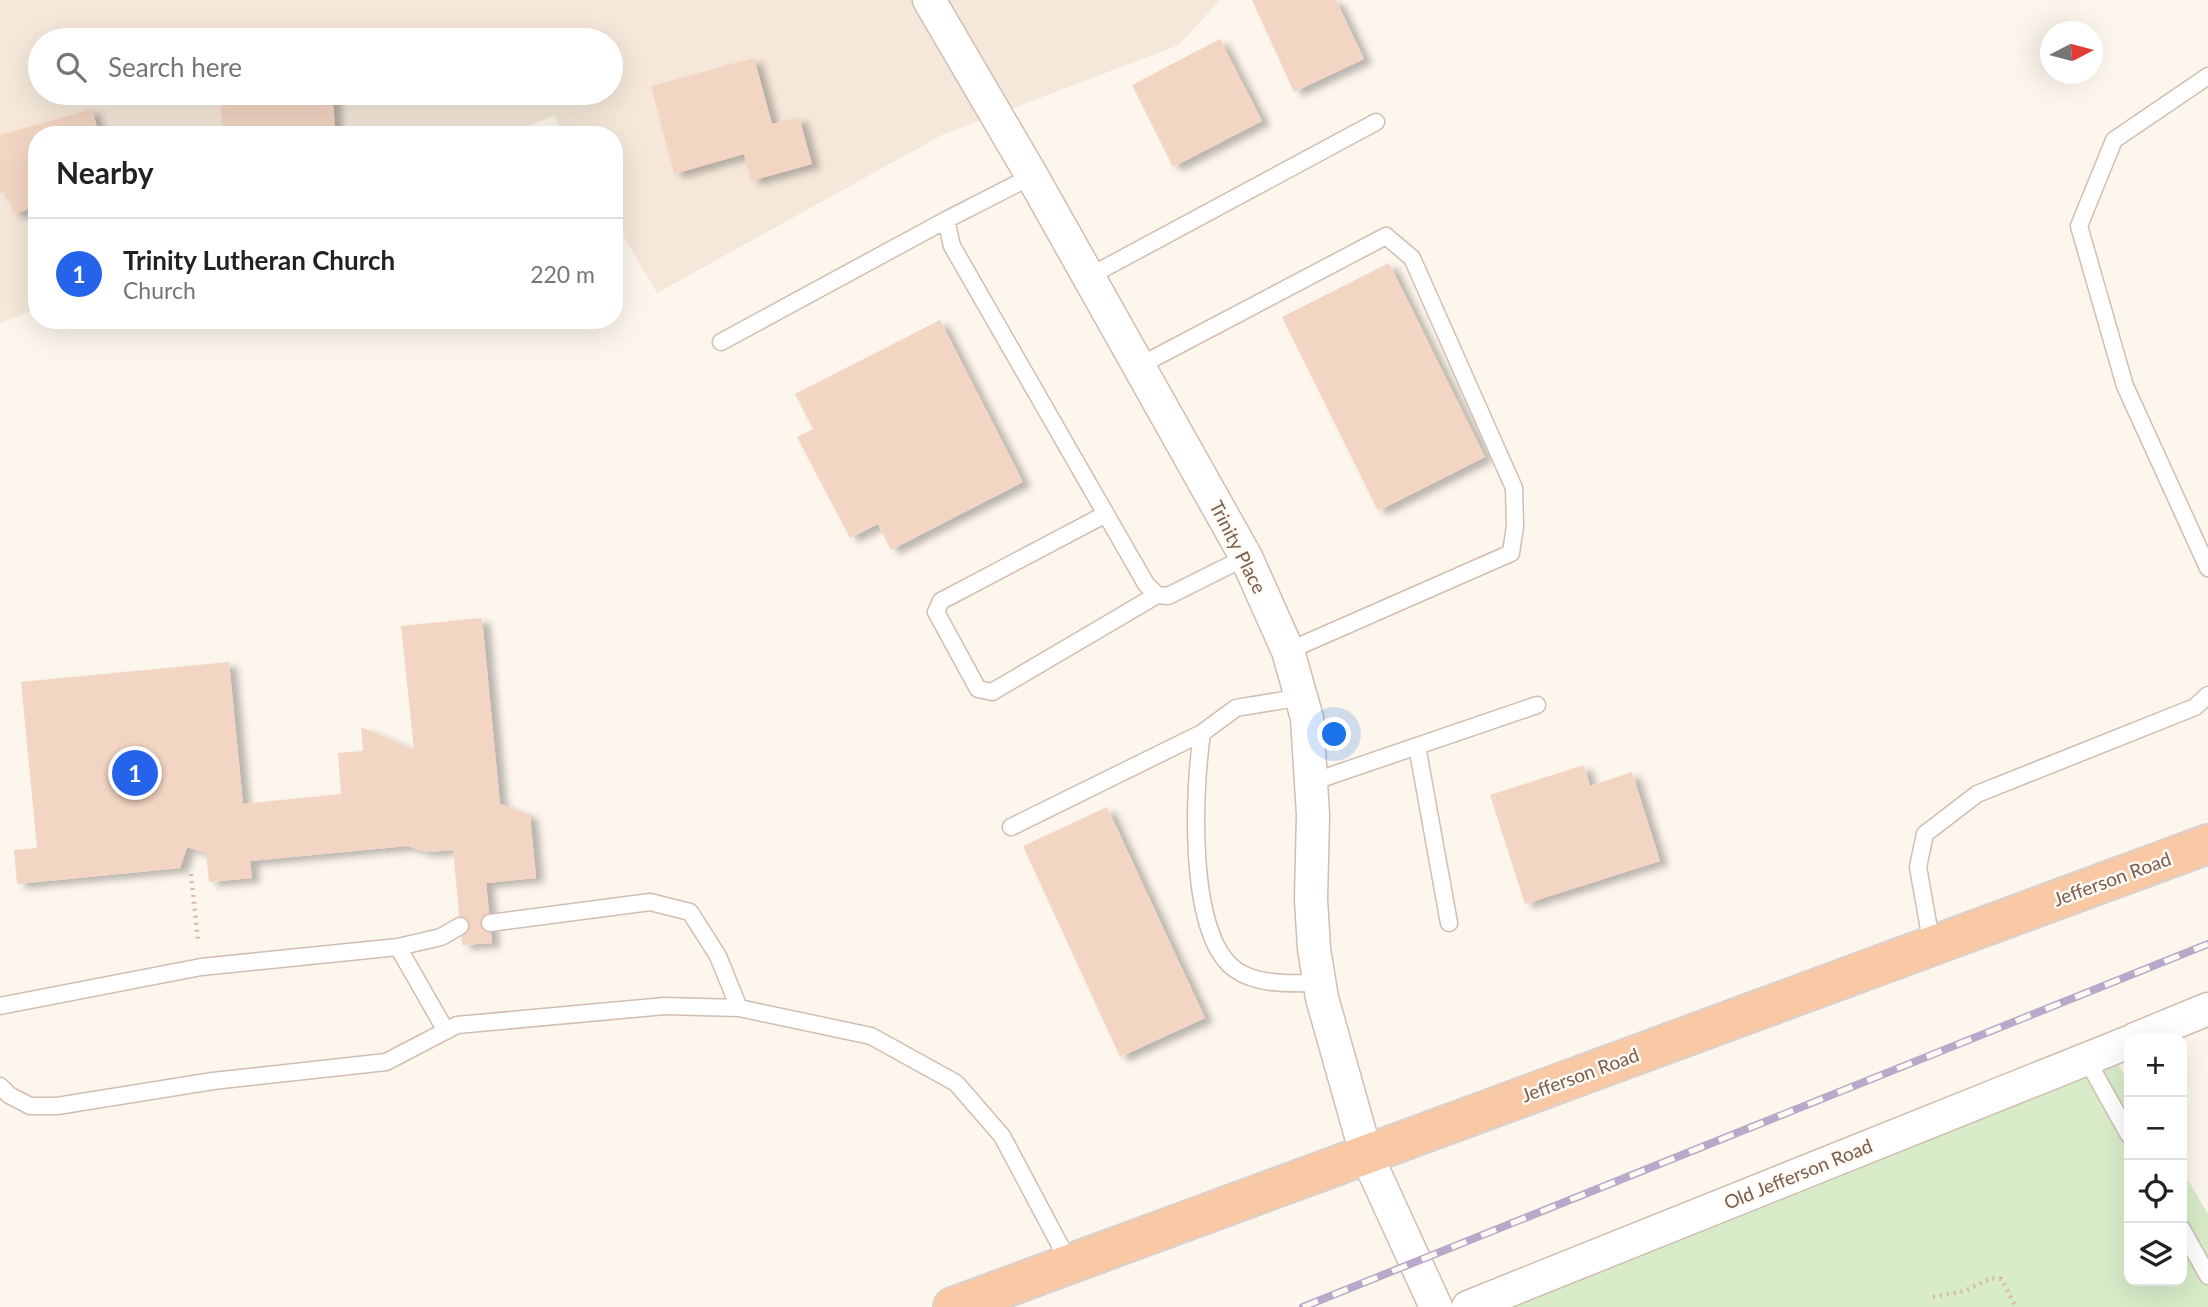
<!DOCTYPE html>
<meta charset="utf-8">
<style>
:root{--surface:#fff;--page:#f2f2f2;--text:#222;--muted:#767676;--line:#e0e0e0;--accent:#2563eb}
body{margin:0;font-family:Lato,sans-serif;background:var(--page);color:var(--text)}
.controls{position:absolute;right:21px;bottom:21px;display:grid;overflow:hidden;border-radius:14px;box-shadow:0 7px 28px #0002}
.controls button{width:63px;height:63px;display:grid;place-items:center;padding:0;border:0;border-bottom:2px solid var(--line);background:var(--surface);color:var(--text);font:35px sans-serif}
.compass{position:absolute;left:2040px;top:21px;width:63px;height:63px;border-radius:50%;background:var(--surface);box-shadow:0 7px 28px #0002;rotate:84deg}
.you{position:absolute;left:1335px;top:735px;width:24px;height:24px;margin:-18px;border:5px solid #fff;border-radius:50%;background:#1a73e8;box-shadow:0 0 0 10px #1a73e833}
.badge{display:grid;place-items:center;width:46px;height:46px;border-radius:50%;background:var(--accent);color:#fff;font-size:23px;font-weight:700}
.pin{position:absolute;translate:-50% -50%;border:4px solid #fff;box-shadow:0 2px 7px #0006}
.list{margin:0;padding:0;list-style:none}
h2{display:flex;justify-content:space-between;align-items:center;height:91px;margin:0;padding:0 28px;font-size:30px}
h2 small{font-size:23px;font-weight:400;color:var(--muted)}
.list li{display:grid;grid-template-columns:46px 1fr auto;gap:21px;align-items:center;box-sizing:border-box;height:112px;padding:0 28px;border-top:2px solid var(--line)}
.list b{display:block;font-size:26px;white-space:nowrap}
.list p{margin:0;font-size:23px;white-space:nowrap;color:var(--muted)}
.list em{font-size:23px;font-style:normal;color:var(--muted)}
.icon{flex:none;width:38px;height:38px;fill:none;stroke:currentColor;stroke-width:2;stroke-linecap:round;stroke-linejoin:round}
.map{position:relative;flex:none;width:2208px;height:1307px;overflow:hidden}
.search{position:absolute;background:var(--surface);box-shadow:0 7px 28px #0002;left:28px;top:28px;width:595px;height:77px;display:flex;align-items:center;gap:18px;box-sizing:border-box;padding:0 24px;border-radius:38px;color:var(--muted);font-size:26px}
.panel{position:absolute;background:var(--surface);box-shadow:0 7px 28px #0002;left:28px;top:126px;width:595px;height:203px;border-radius:28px}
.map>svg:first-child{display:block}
.residential{fill:#f5e8da;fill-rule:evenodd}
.green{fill:#d8ecc9}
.building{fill:#f3d5c3;filter:url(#shadow)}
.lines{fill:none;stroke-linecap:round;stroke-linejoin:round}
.service-casing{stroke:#d1beb0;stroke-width:19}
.minor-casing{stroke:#d1beb0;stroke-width:35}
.trunk-casing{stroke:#dad1cd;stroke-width:42}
.path{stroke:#d9b8a5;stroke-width:4.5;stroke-dasharray:2 5;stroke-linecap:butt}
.service{stroke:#fff;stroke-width:16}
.minor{stroke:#fff;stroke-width:32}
.trunk{stroke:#f9c8a4;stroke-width:38}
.rail-casing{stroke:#b9a8c9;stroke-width:8}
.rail{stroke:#fffaf3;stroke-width:5;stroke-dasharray:16;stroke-linecap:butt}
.labels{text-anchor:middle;stroke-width:5;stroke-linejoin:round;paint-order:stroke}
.street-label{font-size:19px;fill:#7a5c4d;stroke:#fffaf3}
</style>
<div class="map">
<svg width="2208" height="1307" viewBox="0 0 2208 1307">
<defs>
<filter id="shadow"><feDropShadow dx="8" dy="4.5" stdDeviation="3.5" flood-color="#0004"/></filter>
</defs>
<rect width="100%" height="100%" fill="#fdf6ec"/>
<path class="residential" d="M 0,0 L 1220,0 L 1179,45 L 942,135 L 657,293 L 614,220 L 614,135 L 565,135 L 554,116 L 504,135 L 37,135 L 37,309 L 0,323 ZM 40,40 L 611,40 L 611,93 L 40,93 Z"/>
<path class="green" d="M 2107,1046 L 2129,1083 L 2129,1281 L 2182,1281 L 2182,1170 L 2208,1214 L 2208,1307 L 1435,1307 L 2007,1075 Z"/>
<path class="building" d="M 1252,0 L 1336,0 L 1364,59 L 1294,92 Z
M 1220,39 L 1262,121 L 1173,167 L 1132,85 Z
M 754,58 L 772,124 L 799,117 L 812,164 L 751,181 L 744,154 L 674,174 L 651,86 Z
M 220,93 L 333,93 L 335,135 L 222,135 Z
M 92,109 L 99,135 L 37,135 L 37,207 L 13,214 L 7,192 L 0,194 L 0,135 Z
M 1389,263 L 1485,457 L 1378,511 L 1282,317 Z
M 940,320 L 1023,482 L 891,550 L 878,524 L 850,538 L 797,437 L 813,429 L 795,394 Z
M 482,618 L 500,804 L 530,815 L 536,878 L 486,883 L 492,943 L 462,945 L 453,850 L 427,852 L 407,846 L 250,861 L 252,878 L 209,882 L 206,853 L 187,847 L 180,868 L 17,884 L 14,850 L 37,848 L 21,682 L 229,662 L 243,804 L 341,794 L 338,753 L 363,751 L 361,727 L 414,750 L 401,626 Z
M 1584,765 L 1590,786 L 1632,772 L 1660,861 L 1525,904 L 1490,795 Z
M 1107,807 L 1205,1018 L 1120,1057 L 1023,846 Z"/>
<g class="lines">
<g class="service-casing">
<path id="service" d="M 2208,76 L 2114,140 L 2079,226 L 2125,386 L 2208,568
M 1032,176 L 946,220 L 952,246 L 1146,584 L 1157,595 L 1168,596 L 1246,557
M 1088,277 L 1376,122
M 721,342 L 946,220
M 1139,366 L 1386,236 L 1412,258 L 1514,488 L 1515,526 L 1511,553 L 1288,651
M 1106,514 L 941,601 L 936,612 L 978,689 L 992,692 L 1157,595
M 1302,697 L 1236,708 L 1202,733 C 1194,787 1186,936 1236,970 C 1259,986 1293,983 1320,983
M 1417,746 L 1449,923
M 1312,782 L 1537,705
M 1011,827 L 1202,733
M 490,923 L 650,902 L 690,912 L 718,956 L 739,1008
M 1932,946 L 1918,867 L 1925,834 L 1977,794 L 2195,707 L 2208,695
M 398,947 L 446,1031
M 0,1006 L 201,967 L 398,947 L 441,937 L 460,926
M 2087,1060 L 2129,1135
M 0,1086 L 9,1095 L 30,1106 L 57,1106 L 213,1081 L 386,1062 L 457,1025 L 665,1006 L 739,1008 L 871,1036 L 956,1083 L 1002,1136 L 1070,1264
M 2182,1229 L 2208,1276"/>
</g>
<g class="minor-casing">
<path id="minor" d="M 929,0 L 1032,176 L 1246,557 L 1288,651 L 1307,718 L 1313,815 L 1311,899 L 1314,949 L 1322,998 L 1366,1154 L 1436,1307
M 2135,1039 L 2208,1009
M 1468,1307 L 2129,1042"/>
</g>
<g class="trunk-casing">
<path id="trunk" d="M 953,1307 L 2208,844"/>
</g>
<path class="path" d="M 191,874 L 198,940
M 1933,1297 L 1965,1291 L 1991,1278 L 2001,1279 L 2016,1307"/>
<use href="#service" class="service"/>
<use href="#minor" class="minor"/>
<use href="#trunk" class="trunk"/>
<g class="rail-casing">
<path id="rail" d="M 1303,1307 L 2208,944"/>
</g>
<use href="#rail" class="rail"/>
</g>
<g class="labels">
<g class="street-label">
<text transform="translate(1238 547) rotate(63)" y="7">Trinity Place</text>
<text transform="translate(2112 879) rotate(-20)" y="7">Jefferson Road</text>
<text transform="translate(1580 1075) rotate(-20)" y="7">Jefferson Road</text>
<text transform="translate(1798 1174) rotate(-22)" y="7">Old Jefferson Road</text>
</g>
</g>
</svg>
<div class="controls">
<button>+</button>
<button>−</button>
<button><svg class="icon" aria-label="locate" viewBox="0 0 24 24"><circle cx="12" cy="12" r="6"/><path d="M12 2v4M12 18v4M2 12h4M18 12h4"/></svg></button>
<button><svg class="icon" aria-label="layers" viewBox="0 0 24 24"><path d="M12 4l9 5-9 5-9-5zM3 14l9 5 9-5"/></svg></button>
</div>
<svg class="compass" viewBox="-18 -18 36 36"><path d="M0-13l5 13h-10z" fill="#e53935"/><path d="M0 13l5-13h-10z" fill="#767676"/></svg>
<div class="you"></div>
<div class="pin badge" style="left:135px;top:773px">1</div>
<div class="search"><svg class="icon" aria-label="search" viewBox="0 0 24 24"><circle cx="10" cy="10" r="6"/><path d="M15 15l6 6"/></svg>Search here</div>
<section class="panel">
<h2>Nearby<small></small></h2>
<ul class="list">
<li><span class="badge">1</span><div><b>Trinity Lutheran Church</b><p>Church</p></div><em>220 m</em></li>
</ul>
</section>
</div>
